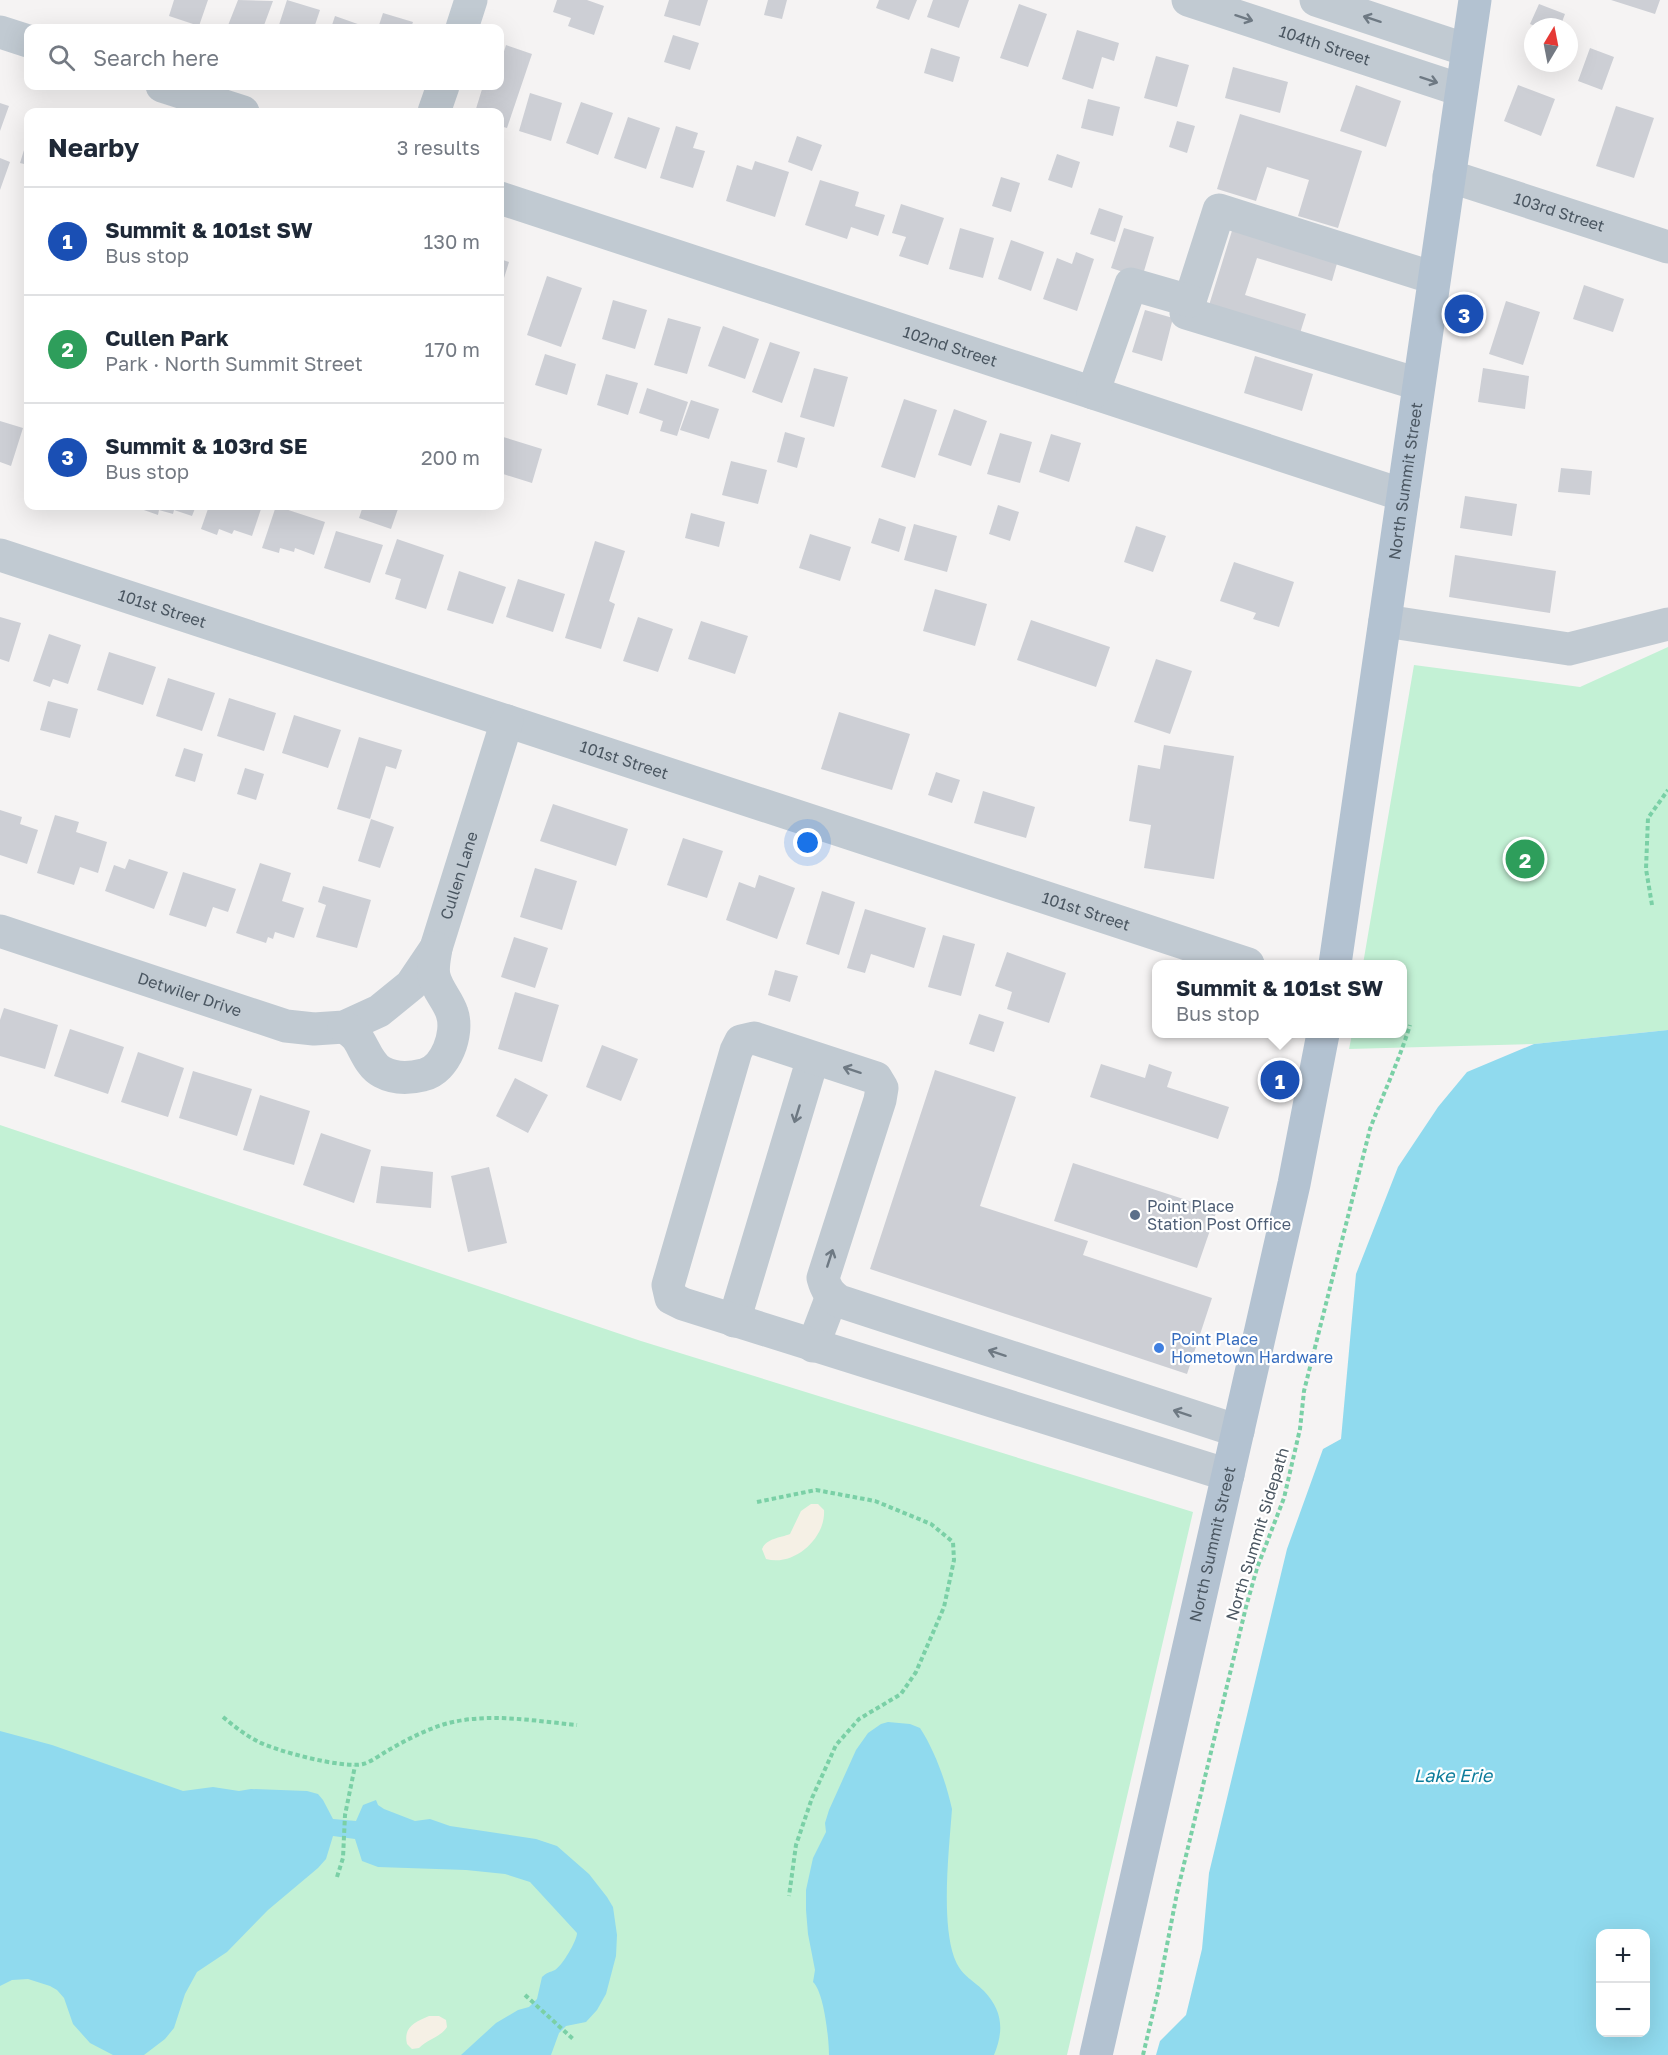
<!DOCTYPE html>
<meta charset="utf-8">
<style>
:root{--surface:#fff;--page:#f2f2f3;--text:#1f2937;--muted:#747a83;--line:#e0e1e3;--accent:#ea580c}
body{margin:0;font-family:"Golos Text",sans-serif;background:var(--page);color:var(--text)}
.controls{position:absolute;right:18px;bottom:18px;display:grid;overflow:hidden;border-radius:12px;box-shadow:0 6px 24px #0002}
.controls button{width:54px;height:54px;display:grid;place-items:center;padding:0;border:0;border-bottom:2px solid var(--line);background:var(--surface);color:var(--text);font:30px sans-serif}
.compass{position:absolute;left:1524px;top:18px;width:54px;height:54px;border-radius:50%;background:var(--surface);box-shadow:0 6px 24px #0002;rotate:10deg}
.you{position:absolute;left:808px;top:843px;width:21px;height:21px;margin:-15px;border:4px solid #fff;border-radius:50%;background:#1a73e8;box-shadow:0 0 0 9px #1a73e833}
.badge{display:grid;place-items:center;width:39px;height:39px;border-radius:50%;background:var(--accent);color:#fff;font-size:20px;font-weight:700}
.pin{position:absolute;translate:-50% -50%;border:3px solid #fff;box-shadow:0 2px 6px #0006}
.popup{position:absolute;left:1152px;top:960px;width:255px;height:78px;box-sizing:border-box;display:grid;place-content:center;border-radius:12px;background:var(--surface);filter:drop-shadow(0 2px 4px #0005);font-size:20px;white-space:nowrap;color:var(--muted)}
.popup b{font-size:22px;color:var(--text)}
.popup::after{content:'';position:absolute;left:50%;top:100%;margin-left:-12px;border:12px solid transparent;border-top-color:var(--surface)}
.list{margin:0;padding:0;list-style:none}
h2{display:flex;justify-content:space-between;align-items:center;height:78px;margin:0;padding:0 24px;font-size:26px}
h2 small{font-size:20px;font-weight:400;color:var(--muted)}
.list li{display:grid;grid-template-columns:39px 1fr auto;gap:18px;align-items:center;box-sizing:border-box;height:108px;padding:0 24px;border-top:2px solid var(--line)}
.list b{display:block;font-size:22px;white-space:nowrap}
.list p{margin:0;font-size:20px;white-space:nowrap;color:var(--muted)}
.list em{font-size:20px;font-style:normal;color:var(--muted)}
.icon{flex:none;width:33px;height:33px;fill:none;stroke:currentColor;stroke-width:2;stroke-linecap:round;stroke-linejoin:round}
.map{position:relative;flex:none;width:1668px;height:2055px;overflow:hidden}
.search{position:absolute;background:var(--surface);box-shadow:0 6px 24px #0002;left:24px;top:24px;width:480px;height:66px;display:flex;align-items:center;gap:15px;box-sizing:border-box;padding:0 21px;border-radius:12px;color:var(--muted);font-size:22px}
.panel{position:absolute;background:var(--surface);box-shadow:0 6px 24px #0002;left:24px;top:108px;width:480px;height:402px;border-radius:12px}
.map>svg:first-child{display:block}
.green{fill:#c3f1d5}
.sand{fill:#f5f0e5}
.water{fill:#90daee;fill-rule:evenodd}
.building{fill:#cdcfd5}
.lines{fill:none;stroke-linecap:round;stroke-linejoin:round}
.path{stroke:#7ad0a6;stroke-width:4;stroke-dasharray:4.5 3;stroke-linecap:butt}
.minor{stroke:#c1cad2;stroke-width:33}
.major{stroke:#b3c2d1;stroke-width:33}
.oneway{stroke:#6e7983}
.service-dot{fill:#5c6f8a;stroke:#fff;stroke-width:2}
.shop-dot{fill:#3f7fe0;stroke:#fff;stroke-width:2}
.labels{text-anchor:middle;stroke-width:4.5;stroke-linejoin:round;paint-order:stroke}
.street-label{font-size:16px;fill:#4a5661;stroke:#fff}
.service-label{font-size:16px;fill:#4e5e75;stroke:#fff;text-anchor:start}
.shop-label{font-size:16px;fill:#366cbe;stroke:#fff;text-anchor:start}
.water-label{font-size:18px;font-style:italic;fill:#0c7c9b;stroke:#fff}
</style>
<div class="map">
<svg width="1668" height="2055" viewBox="0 0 1668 2055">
<rect width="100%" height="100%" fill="#f5f3f3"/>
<path class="green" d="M 1668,647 L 1668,1030 L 1534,1044 L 1349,1049 L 1352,1034 L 1403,1034 L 1403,964 L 1363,964 L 1414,665 L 1580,687 Z
M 0,1125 L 641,1341 L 1193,1512 L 1067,2055 L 0,2055 Z"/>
<path class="sand" d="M 811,1504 L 818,1504 L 824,1510 C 826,1538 794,1567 766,1559 L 762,1549 C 767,1538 780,1538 790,1534 L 801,1511 Z
M 429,2016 L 439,2016 L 446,2020 L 447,2027 C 441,2037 428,2039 419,2048 L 412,2049 L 407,2044 C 403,2027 415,2022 429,2016 Z"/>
<path class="water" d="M 1668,1030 L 1668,2055 L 1156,2055 L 1160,2041 L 1186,2015 L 1202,1949 L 1209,1873 L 1287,1549 L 1323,1449 L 1341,1439 L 1356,1274 L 1398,1167 L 1438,1107 L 1467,1072 L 1534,1044 ZM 1600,1934 L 1646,1934 L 1646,2032 L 1600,2032 Z
M 888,1722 L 910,1724 L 920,1728 C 935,1751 946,1782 952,1809 C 949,1850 941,1919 954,1957 C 961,1976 971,1978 984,1991 C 1003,2011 1004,2031 994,2055 L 829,2055 C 829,2039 824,1992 813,1982 L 815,1970 L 808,1934 L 806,1910 L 806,1890 L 813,1858 L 826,1832 L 825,1823 L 829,1810 L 856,1750 L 868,1733 L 881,1724 Z
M 0,1731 L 52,1745 L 183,1791 L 213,1787 L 239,1791 L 251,1789 L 307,1791 L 318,1794 L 323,1800 L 333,1819 L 356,1821 L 363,1805 L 376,1800 L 378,1805 L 384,1809 L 415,1821 L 430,1819 L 450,1826 L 536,1839 L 557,1846 L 589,1874 L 607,1897 L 613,1907 L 617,1935 L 616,1956 L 606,1994 L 597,2010 L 586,2022 L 566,2026 L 559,2033 L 551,2055 L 461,2055 L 496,2023 L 518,2010 L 529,2007 L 537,1999 L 542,1977 C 546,1973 550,1972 555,1970 C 562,1966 577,1941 577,1933 L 530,1882 L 505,1874 L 466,1870 L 378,1867 L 362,1861 L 355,1839 L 333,1836 L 326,1859 L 318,1868 L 268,1910 L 227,1952 L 197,1972 L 185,1994 L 174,2028 L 165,2039 L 144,2055 L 113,2055 L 90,2043 L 73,2024 L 64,1998 L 57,1990 L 50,1986 L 28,1979 L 12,1980 L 0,1986 Z"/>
<path class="building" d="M 174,0 L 208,0 L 199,26 L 169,16 Z
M 238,0 L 273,1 L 263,28 L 227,28 Z
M 287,0 L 320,10 L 314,28 L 278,28 Z
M 557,0 L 587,0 L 604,6 L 594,35 L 568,26 L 571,18 L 553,12 Z
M 669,0 L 708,0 L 700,26 L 664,16 Z
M 768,0 L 787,0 L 782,19 L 764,15 Z
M 879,0 L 917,0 L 909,20 L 876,8 Z
M 933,0 L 969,0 L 959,28 L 927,17 Z
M 1611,0 L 1660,0 L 1655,14 Z
M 1019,4 L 1047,14 L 1028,67 L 1000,58 Z
M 1539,4 L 1565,14 L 1560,27 L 1537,27 L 1530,24 Z
M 383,13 L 413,22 L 411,28 L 378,28 Z
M 335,16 L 369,28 L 331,28 Z
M 1077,30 L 1119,43 L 1114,61 L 1102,57 L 1093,89 L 1062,79 Z
M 673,35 L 699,43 L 690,70 L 664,62 Z
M 506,45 L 532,54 L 507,128 L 500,126 L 500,112 L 475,112 L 483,86 L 500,86 L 500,64 Z
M 931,48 L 960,57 L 953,82 L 924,73 Z
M 1590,48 L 1614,57 L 1602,90 L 1578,81 Z
M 1156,56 L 1189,65 L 1177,107 L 1144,98 Z
M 1233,67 L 1288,82 L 1280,113 L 1225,98 Z
M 1356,85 L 1401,101 L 1386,147 L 1340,131 Z
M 1518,85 L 1555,99 L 1541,136 L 1504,121 Z
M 530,93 L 562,103 L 551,141 L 519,131 Z
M 1088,99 L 1120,107 L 1113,136 L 1081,128 Z
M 581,102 L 613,113 L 598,155 L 566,143 Z
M 0,103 L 9,106 L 0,131 Z
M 1616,106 L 1654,118 L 1634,178 L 1596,166 Z
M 1240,114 L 1362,151 L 1338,228 L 1298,216 L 1309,180 L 1267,167 L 1256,201 L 1217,189 Z
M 628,117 L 660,128 L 646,169 L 614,158 Z
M 1177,121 L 1195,126 L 1187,153 L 1169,147 Z
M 676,126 L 698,133 L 693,148 L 705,151 L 693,188 L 660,178 Z
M 797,136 L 822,145 L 812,171 L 788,162 Z
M 28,137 L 28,165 L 20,163 Z
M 1057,154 L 1080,162 L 1072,188 L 1048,180 Z
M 0,158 L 10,162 L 0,190 Z
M 755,161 L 789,172 L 775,217 L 726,201 L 737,165 L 752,170 Z
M 1001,177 L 1020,183 L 1011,212 L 992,206 Z
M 820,180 L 859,192 L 855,206 L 885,215 L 878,236 L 851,227 L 847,239 L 805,225 Z
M 901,204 L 944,218 L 928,265 L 899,256 L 906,237 L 892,233 Z
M 1099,208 L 1123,216 L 1115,242 L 1090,234 Z
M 1235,221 L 1340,253 L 1332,281 L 1257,258 L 1245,295 L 1306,314 L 1297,343 L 1206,315 Z
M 960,228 L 994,238 L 983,278 L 949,269 Z
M 1124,228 L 1154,237 L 1142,278 L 1111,268 Z
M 1011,240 L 1044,252 L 1031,291 L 998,279 Z
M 1076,252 L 1094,259 L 1077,311 L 1043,299 L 1057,258 L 1072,264 Z
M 500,259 L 509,262 L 500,291 Z
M 547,276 L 582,288 L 561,347 L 527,335 Z
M 1584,285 L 1624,299 L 1613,332 L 1573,319 Z
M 613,300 L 647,310 L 635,349 L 602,339 Z
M 1506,301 L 1540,312 L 1523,365 L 1489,354 Z
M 1145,310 L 1173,318 L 1162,361 L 1132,352 Z
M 668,318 L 701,327 L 687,374 L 654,365 Z
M 723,326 L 759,339 L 745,379 L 708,366 Z
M 770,342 L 800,352 L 782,403 L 752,392 Z
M 545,354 L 576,364 L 567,395 L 535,385 Z
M 1255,356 L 1313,374 L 1302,411 L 1244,393 Z
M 814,368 L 848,377 L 834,427 L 800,417 Z
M 1483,368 L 1529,376 L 1525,409 L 1478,402 Z
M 606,374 L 638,383 L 628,415 L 597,405 Z
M 647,388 L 688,402 L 677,436 L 660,431 L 663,421 L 639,413 Z
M 904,399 L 937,410 L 915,478 L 881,467 Z
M 691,400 L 719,409 L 709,439 L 680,430 Z
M 954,409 L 987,421 L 971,466 L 938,455 Z
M 0,421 L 23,428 L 11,466 L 0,462 Z
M 785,432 L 805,438 L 797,468 L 777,462 Z
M 1000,433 L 1032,442 L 1020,483 L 987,474 Z
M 1051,434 L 1081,443 L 1069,482 L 1039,472 Z
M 500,436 L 542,449 L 532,483 L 500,473 Z
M 731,461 L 767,470 L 758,504 L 722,495 Z
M 1561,468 L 1592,471 L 1590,495 L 1558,492 Z
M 1465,496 L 1517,504 L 1512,536 L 1460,528 Z
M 998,505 L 1019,512 L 1010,541 L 989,534 Z
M 143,506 L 196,506 L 192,516 L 174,510 L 173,514 L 159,510 L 158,515 L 141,509 Z
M 209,506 L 262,506 L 252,536 L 234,530 L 232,534 L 219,529 L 217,535 L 201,529 Z
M 276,506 L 325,522 L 314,555 L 295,548 L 294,552 L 280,548 L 279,553 L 262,548 Z
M 363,506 L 399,506 L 391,529 L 359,518 Z
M 691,513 L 725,522 L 719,547 L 685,538 Z
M 879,518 L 906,527 L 899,552 L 871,543 Z
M 914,524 L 957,536 L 947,572 L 904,560 Z
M 1136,526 L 1166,536 L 1153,572 L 1124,562 Z
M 336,531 L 383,545 L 370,583 L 324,568 Z
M 810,534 L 851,547 L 840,581 L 799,568 Z
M 397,539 L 444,555 L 426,609 L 395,599 L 401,579 L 385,574 Z
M 595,541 L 625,551 L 609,601 L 615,604 L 601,649 L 565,638 Z
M 1455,555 L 1556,571 L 1550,613 L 1449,597 Z
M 1234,562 L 1294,582 L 1279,627 L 1253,619 L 1256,613 L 1220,601 Z
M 459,571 L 506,587 L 493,624 L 447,610 Z
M 518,579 L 565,594 L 553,632 L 506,617 Z
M 935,589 L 987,604 L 975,646 L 923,631 Z
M 0,617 L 21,623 L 9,662 L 0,659 Z
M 638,617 L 673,629 L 658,672 L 623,661 Z
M 1031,620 L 1110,647 L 1096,687 L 1017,660 Z
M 701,621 L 748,636 L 735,674 L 688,659 Z
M 49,634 L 81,645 L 68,684 L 53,679 L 50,687 L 33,681 Z
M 109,652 L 156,667 L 143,705 L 97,690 Z
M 1156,659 L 1192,671 L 1170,734 L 1134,722 Z
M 168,678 L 215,693 L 202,731 L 156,716 Z
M 229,698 L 276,713 L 264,751 L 217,736 Z
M 48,701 L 78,709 L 70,738 L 40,730 Z
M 839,712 L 910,734 L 892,790 L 821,769 Z
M 294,715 L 341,730 L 328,768 L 282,753 Z
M 359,737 L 402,750 L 396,769 L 386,766 L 370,819 L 337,809 Z
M 1164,745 L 1234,756 L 1214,879 L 1144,868 L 1151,825 L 1129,821 L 1138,765 L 1160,769 Z
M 184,748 L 203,754 L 195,782 L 175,776 Z
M 245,768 L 264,774 L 256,800 L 237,794 Z
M 936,772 L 960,780 L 952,803 L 928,795 Z
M 983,791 L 1035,807 L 1026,838 L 974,823 Z
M 553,804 L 628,829 L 616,866 L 540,841 Z
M 0,810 L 22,817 L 20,824 L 38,830 L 27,864 L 0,855 Z
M 55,815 L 79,822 L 76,832 L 107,842 L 98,873 L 80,867 L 74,885 L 37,873 Z
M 371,819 L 394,827 L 380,868 L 358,861 Z
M 683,838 L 723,851 L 707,898 L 667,885 Z
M 129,859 L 168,872 L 154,909 L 105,891 L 114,865 L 125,869 Z
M 260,863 L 291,873 L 282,901 L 304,908 L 294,938 L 275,932 L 273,939 L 268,937 L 266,943 L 236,933 Z
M 535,868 L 577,881 L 562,930 L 520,917 Z
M 183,872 L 236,889 L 228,912 L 213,907 L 206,927 L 169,915 Z
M 759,875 L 795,888 L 777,939 L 726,920 L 739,882 L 755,888 Z
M 323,886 L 371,900 L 357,948 L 316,937 L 326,905 L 318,902 Z
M 822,891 L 855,902 L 839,955 L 806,944 Z
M 865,909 L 926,928 L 914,968 L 871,954 L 865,973 L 847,968 Z
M 943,935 L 975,944 L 961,996 L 928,987 Z
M 514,937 L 548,948 L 535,988 L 501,977 Z
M 1007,952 L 1066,973 L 1049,1023 L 1007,1009 L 1012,992 L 995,986 Z
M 775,970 L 798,976 L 790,1002 L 768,995 Z
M 515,992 L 559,1005 L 542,1062 L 498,1049 Z
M 4,1008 L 58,1025 L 45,1069 L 0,1056 L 0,1020 Z
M 979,1014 L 1004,1022 L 994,1052 L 969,1044 Z
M 70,1029 L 124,1047 L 108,1094 L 54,1076 Z
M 602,1045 L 638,1059 L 621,1101 L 586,1087 Z
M 138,1052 L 184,1068 L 168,1117 L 121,1102 Z
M 1101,1064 L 1145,1078 L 1149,1064 L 1172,1072 L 1167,1087 L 1229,1107 L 1218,1139 L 1090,1097 Z
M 935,1070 L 1016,1097 L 980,1206 L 1088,1241 L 1083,1255 L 1212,1298 L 1187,1374 L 870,1269 Z
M 193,1071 L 252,1089 L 237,1136 L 179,1118 Z
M 515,1078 L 548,1095 L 528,1133 L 496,1116 Z
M 260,1095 L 310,1111 L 294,1165 L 243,1150 Z
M 321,1133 L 371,1150 L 354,1203 L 303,1185 Z
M 1073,1163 L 1217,1210 L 1197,1268 L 1054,1221 Z
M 381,1166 L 433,1172 L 431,1208 L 376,1203 Z
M 489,1167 L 507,1243 L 468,1252 L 451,1176 Z"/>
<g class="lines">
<path class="path" d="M 1652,905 L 1646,869 L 1648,818 L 1668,790
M 757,1502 L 816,1490 L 875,1501 L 931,1524 L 953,1542 L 954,1560 L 944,1607 L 916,1672 L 901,1694 L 859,1719 L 836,1745 L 812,1798 L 796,1845 L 789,1896
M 223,1717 C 234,1726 245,1735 257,1741 C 275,1751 344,1769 363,1764 C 371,1762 380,1755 387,1751 C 406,1740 425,1730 445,1724 C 488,1712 534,1721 577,1725
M 337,1877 L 343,1858 L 345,1815 L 355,1766
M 525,1995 L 573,2039
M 1143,2055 L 1158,1992 L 1177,1893 L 1246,1607 L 1257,1568 L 1284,1498 L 1300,1429 L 1304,1391 L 1370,1129 C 1383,1094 1399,1061 1410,1025"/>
<g class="minor">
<path id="s1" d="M 1188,0 L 1461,90"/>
<path d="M 1316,0 L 1467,50"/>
<path d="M 462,28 L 471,0"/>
<path d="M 0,32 L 28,41"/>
<path d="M 162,86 L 243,112"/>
<path d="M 434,112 L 443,86"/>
<path id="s2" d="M 1449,176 L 1668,247"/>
<path id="s3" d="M 500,198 L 1403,495"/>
<path d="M 1418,384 L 1186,313 L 1219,210 L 1434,278"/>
<path d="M 1093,393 L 1131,284 L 1190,301"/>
<path id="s4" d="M 0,555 L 1248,964"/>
<path d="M 1385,621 L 1569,649 L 1668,624"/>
<path id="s5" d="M 0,931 L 286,1026 L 314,1029 L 344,1027 L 379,1011 L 411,985 L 436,948 L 507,721"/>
<path d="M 344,1027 C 349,1030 355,1034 358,1039 C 365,1050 370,1066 382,1072 C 395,1079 411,1078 423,1075 C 446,1070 459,1033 452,1013 C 448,1000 437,990 434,976 C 432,967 435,956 436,948"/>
<path d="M 734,1321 L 813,1058"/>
<path d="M 813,1346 L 832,1296"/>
<path d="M 1228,1475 L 683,1304 L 671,1298 L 668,1285 L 736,1051 L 741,1041 L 754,1038 L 876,1078 L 882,1088 L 880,1100 L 823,1278 C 826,1289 829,1294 839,1301 L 1238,1431"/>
</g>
<g class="major">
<path id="s6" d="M 1335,964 L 1475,0"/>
<path id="s7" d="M 1096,2055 L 1294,1184 L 1323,1034"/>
</g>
</g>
<defs><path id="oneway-shaft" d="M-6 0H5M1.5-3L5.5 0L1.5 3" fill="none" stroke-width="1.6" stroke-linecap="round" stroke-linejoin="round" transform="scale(1.5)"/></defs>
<g class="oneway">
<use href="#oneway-shaft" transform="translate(1244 18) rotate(18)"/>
<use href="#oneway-shaft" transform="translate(1372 19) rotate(-162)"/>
<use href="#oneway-shaft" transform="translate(1429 80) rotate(18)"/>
<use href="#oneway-shaft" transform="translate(852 1070) rotate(-162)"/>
<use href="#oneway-shaft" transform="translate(797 1114) rotate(107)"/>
<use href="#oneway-shaft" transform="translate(830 1258) rotate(-72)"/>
<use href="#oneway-shaft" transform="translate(997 1353) rotate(-162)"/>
<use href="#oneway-shaft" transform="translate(1182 1413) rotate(-162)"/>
</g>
<circle class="service-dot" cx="1135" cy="1215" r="6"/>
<circle class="shop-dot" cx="1159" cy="1348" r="6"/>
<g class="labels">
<g class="street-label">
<text dy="6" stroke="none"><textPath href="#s1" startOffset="144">104th Street</textPath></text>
<text dy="6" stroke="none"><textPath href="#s2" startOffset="116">103rd Street</textPath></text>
<text dy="6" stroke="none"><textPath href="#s3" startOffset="474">102nd Street</textPath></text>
<text dy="6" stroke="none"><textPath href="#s6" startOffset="488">North Summit Street</textPath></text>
<text dy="6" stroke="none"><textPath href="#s4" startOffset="171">101st Street</textPath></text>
<text dy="6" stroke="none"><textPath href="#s4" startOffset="657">101st Street</textPath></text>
<text dy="6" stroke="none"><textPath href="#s5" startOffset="560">Cullen Lane</textPath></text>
<text dy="6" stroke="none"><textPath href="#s4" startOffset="1143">101st Street</textPath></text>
<text dy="6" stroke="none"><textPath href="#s5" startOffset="200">Detwiler Drive</textPath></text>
<text transform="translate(1257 1534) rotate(-73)" y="6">North Summit Sidepath</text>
<text dy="6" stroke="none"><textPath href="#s7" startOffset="524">North Summit Street</textPath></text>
</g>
<g class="service-label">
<text x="1147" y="1212">Point Place<tspan x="1147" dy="18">Station Post Office</tspan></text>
</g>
<g class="shop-label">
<text x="1171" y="1345">Point Place<tspan x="1171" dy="18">Hometown Hardware</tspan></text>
</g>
<g class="water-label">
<text x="1453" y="1782">Lake Erie</text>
</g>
</g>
</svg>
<div class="controls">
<button>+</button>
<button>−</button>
</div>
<svg class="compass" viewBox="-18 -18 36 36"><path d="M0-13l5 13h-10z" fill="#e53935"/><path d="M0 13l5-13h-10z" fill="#747a83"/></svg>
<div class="you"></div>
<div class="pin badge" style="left:1280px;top:1080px;background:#1a4fb4">1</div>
<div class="popup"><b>Summit &amp; 101st SW</b>Bus stop</div>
<div class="pin badge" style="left:1525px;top:859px;background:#2e9e5b">2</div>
<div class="pin badge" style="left:1464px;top:314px;background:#1a4fb4">3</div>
<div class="search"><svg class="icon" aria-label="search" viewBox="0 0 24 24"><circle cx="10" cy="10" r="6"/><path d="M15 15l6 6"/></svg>Search here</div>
<section class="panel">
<h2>Nearby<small>3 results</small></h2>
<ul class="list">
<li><span class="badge" style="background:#1a4fb4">1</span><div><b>Summit &amp; 101st SW</b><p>Bus stop</p></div><em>130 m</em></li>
<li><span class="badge" style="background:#2e9e5b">2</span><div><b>Cullen Park</b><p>Park · North Summit Street</p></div><em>170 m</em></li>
<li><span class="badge" style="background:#1a4fb4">3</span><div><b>Summit &amp; 103rd SE</b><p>Bus stop</p></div><em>200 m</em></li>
</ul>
</section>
</div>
